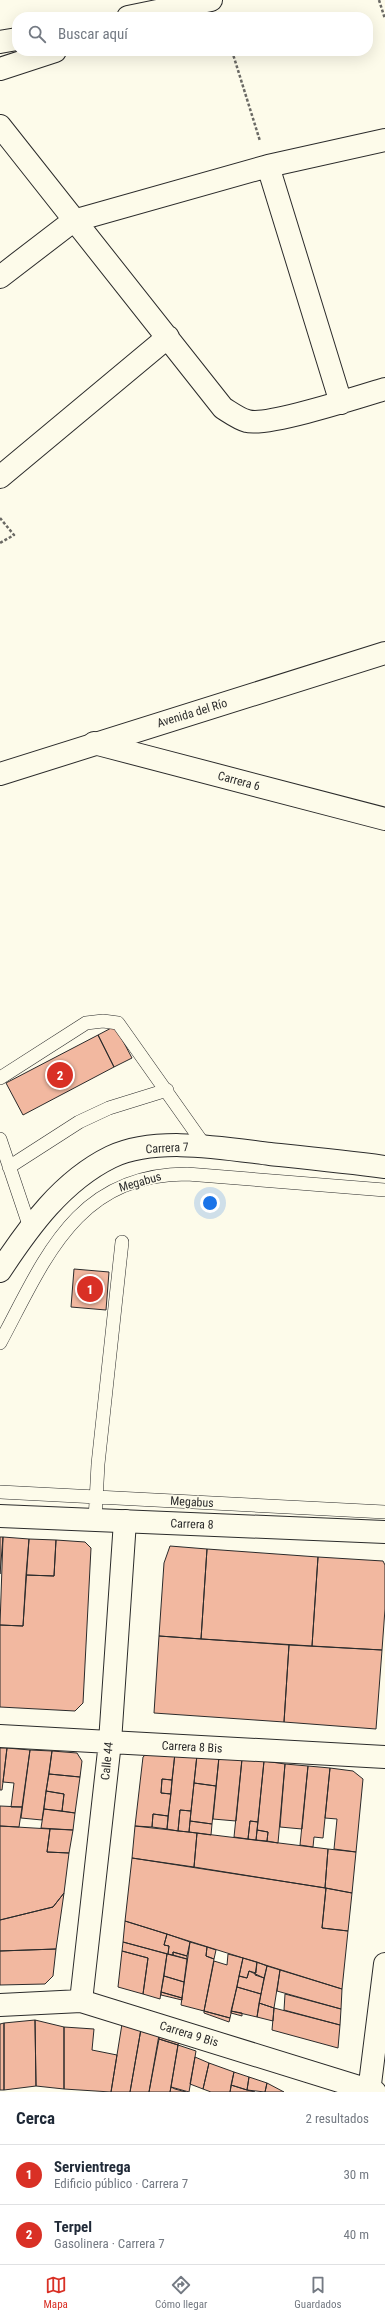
<!DOCTYPE html>
<html lang="es">
<meta charset="utf-8">
<style>
:root{--surface:#fff;--page:#f6f6f7;--text:#1f2937;--muted:#747a83;--line:#e0e1e3;--accent:#d93025}
body{margin:0;font-family:"Roboto Condensed",sans-serif;background:var(--page);color:var(--text)}
.you{position:absolute;left:210px;top:1203px;width:14px;height:14px;margin:-10px;border:3px solid #fff;border-radius:50%;background:#1a73e8;box-shadow:0 0 0 6px #1a73e833}
.badge{display:grid;place-items:center;width:26px;height:26px;border-radius:50%;background:var(--accent);color:#fff;font-size:13px;font-weight:700}
.pin{position:absolute;translate:-50% -50%;border:2px solid #fff;box-shadow:0 1px 4px #0006}
.list{margin:0;padding:0;list-style:none}
h2{display:flex;justify-content:space-between;align-items:center;height:52px;margin:0;padding:0 16px;font-size:17px}
h2 small{font-size:13px;font-weight:400;color:var(--muted)}
.list li{display:grid;grid-template-columns:26px 1fr auto;gap:12px;align-items:center;box-sizing:border-box;height:60px;padding:0 16px;border-top:1px solid var(--line)}
.list b{display:block;font-size:15px;white-space:nowrap}
.list p{margin:0;font-size:13px;white-space:nowrap;color:var(--muted)}
.list em{font-size:13px;font-style:normal;color:var(--muted)}
.icon{flex:none;width:22px;height:22px;fill:none;stroke:currentColor;stroke-width:2;stroke-linecap:round;stroke-linejoin:round}
.map{position:relative;flex:none;width:385px;height:2092px;overflow:hidden}
.search{position:absolute;background:var(--surface);box-shadow:0 4px 16px #0002;left:12px;right:12px;top:12px;height:44px;display:flex;align-items:center;gap:10px;box-sizing:border-box;padding:0 14px;border-radius:16px;color:var(--muted);font-size:15px}
.sheet{height:172px;background:var(--surface)}
nav{display:flex;justify-content:space-around;align-items:center;box-sizing:border-box;height:56px;border-top:1px solid var(--line);background:var(--surface);font-size:11px;color:var(--muted)}
nav a{display:grid;justify-items:center;gap:2px}
nav .on{color:var(--accent)}
.map>svg:first-child{display:block}
.building{fill:#f2b8a0;stroke:#2b2b2b}
.lines{fill:none;stroke-linecap:round;stroke-linejoin:round}
.service-casing{stroke:#2b2b2b;stroke-width:14}
.minor-casing{stroke:#2b2b2b;stroke-width:24}
.secondary-casing{stroke:#2b2b2b;stroke-width:24}
.path{stroke:#6a6964;stroke-width:2.5;stroke-dasharray:3 2;stroke-linecap:butt}
.service{stroke:#fdfbea;stroke-width:13}
.minor{stroke:#fdfbea;stroke-width:22}
.secondary{stroke:#fdfbea;stroke-width:22}
.labels{text-anchor:middle;stroke-width:3;stroke-linejoin:round;paint-order:stroke}
.street-label{font-size:12px;fill:#2b2b2b;stroke:#fdfbea}
</style>
<div class="map">
<svg width="385" height="2092" viewBox="0 0 385 2092">
<rect width="100%" height="100%" fill="#fdfbea"/>
<path class="building" d="M 115,1026 L 132,1058 L 114,1067 L 98,1035 Z
M 98,1035 L 114,1067 L 23,1115 L 6,1083 Z
M 74,1269 L 109,1272 L 106,1310 L 71,1307 Z
M 0,1537 L 3,1537 L 0,1574 Z
M 3,1537 L 29,1539 L 23,1626 L 0,1625 Z
M 29,1539 L 56,1540 L 54,1576 L 26,1575 Z
M 56,1540 L 85,1542 L 91,1548 L 83,1703 L 75,1711 L 0,1707 L 0,1625 L 23,1626 L 26,1575 L 54,1576 Z
M 170,1546 L 207,1549 L 201,1639 L 159,1636 L 164,1563 Z
M 207,1549 L 318,1557 L 312,1646 L 201,1639 Z
M 318,1557 L 383,1561 L 385,1565 L 385,1609 L 382,1650 L 312,1646 Z
M 159,1636 L 289,1645 L 284,1722 L 154,1713 Z
M 289,1645 L 382,1650 L 376,1729 L 284,1722 Z
M 0,1748 L 7,1748 L 2,1790 L 0,1790 Z
M 7,1748 L 30,1750 L 22,1807 L 11,1807 L 14,1783 L 3,1782 Z
M 30,1750 L 52,1751 L 42,1820 L 21,1818 Z
M 151,1750 L 175,1753 L 172,1780 L 162,1779 L 161,1793 L 171,1794 L 168,1816 L 153,1814 L 152,1827 L 135,1826 L 143,1757 Z
M 52,1751 L 77,1753 L 82,1761 L 80,1777 L 49,1774 Z
M 175,1753 L 197,1755 L 191,1811 L 180,1810 L 178,1831 L 167,1829 Z
M 197,1755 L 219,1757 L 216,1786 L 194,1783 Z
M 219,1757 L 242,1759 L 236,1821 L 213,1819 Z
M 242,1759 L 264,1761 L 258,1822 L 250,1821 L 248,1839 L 234,1837 Z
M 264,1761 L 285,1764 L 278,1843 L 267,1841 L 268,1832 L 257,1830 Z
M 285,1764 L 308,1766 L 302,1829 L 280,1827 Z
M 308,1766 L 330,1768 L 323,1838 L 314,1837 L 313,1847 L 300,1845 Z
M 330,1768 L 353,1771 L 363,1779 L 356,1852 L 334,1849 L 337,1819 L 325,1818 Z
M 49,1774 L 80,1777 L 75,1813 L 62,1811 L 64,1794 L 46,1791 Z
M 162,1779 L 172,1780 L 171,1794 L 161,1793 Z
M 194,1783 L 216,1786 L 212,1824 L 190,1821 Z
M 46,1791 L 64,1794 L 62,1811 L 44,1809 Z
M 0,1806 L 22,1807 L 19,1827 L 0,1826 Z
M 44,1809 L 75,1813 L 73,1830 L 41,1828 Z
M 180,1810 L 191,1811 L 189,1832 L 178,1831 Z
M 153,1814 L 168,1816 L 167,1829 L 152,1827 Z
M 190,1821 L 212,1824 L 211,1835 L 189,1832 Z
M 250,1821 L 258,1822 L 256,1840 L 248,1839 Z
M 0,1826 L 50,1829 L 47,1852 L 69,1853 L 64,1893 L 53,1907 L 0,1920 Z
M 135,1826 L 197,1833 L 194,1867 L 132,1858 Z
M 50,1829 L 73,1830 L 69,1853 L 47,1852 Z
M 257,1830 L 268,1832 L 267,1841 L 256,1840 Z
M 197,1833 L 328,1849 L 325,1888 L 194,1867 Z
M 328,1849 L 356,1852 L 352,1893 L 325,1888 Z
M 132,1858 L 326,1888 L 322,1928 L 348,1931 L 342,1989 L 125,1921 Z
M 326,1888 L 352,1893 L 348,1931 L 322,1928 Z
M 64,1893 L 56,1949 L 0,1951 L 0,1920 L 53,1907 Z
M 125,1921 L 167,1934 L 164,1945 L 169,1946 L 168,1954 L 123,1942 Z
M 167,1934 L 190,1942 L 187,1956 L 173,1952 L 173,1955 L 168,1954 L 169,1946 L 164,1945 Z
M 123,1942 L 167,1954 L 160,1999 L 143,1994 L 148,1958 L 122,1951 Z
M 190,1942 L 207,1947 L 206,1956 L 214,1959 L 204,2011 L 181,2005 Z
M 207,1947 L 216,1950 L 214,1959 L 206,1956 Z
M 56,1949 L 53,1976 L 45,1984 L 0,1985 L 0,1951 Z
M 122,1951 L 148,1958 L 143,1994 L 118,1987 Z
M 173,1952 L 187,1956 L 187,1959 L 173,1955 Z
M 167,1954 L 187,1959 L 184,1982 L 164,1976 Z
M 228,1954 L 243,1958 L 230,2018 L 204,2011 L 214,1961 L 227,1965 Z
M 243,1958 L 257,1962 L 256,1973 L 249,1971 L 247,1978 L 239,1976 Z
M 257,1962 L 267,1966 L 264,1978 L 255,1975 Z
M 267,1966 L 280,1970 L 274,2008 L 259,2003 Z
M 280,1970 L 342,1989 L 341,2009 L 277,1991 Z
M 249,1971 L 264,1978 L 261,1994 L 237,1987 L 239,1976 L 247,1978 Z
M 164,1976 L 184,1982 L 182,1998 L 161,1992 Z
M 237,1987 L 261,1994 L 257,2017 L 231,2011 Z
M 161,1992 L 182,1998 L 182,2000 L 161,1995 Z
M 285,1994 L 341,2009 L 340,2025 L 284,2010 Z
M 259,2003 L 274,2008 L 273,2021 L 257,2017 Z
M 274,2008 L 340,2025 L 338,2048 L 272,2030 Z
M 204,2011 L 230,2018 L 229,2022 L 204,2013 Z
M 231,2011 L 242,2013 L 242,2016 L 231,2013 Z
M 35,2020 L 64,2027 L 64,2089 L 36,2086 Z
M 35,2020 L 36,2086 L 4,2090 L 4,2023 Z
M 4,2023 L 4,2090 L 0,2090 L 0,2024 Z
M 122,2024 L 141,2029 L 130,2092 L 111,2092 Z
M 64,2027 L 94,2029 L 92,2050 L 117,2055 L 111,2092 L 64,2089 Z
M 141,2029 L 159,2035 L 149,2092 L 130,2092 Z
M 159,2035 L 179,2041 L 178,2045 L 159,2039 Z
M 159,2039 L 178,2045 L 170,2092 L 149,2092 Z
M 178,2045 L 196,2051 L 189,2092 L 171,2087 Z
M 195,2057 L 209,2063 L 203,2089 L 190,2084 Z
M 209,2063 L 234,2072 L 230,2092 L 211,2092 L 203,2089 Z
M 234,2072 L 249,2077 L 247,2090 L 231,2085 Z
M 249,2077 L 267,2083 L 265,2092 L 247,2090 Z
M 267,2083 L 284,2092 L 265,2092 Z
M 231,2085 L 247,2090 L 255,2092 L 230,2092 Z
M 171,2087 L 175,2089 L 186,2092 L 170,2092 Z"/>
<g class="lines">
<g class="service-casing">
<path id="service" d="M 0,1078 L 86,1023 L 103,1021 L 118,1023 L 205,1146
M 0,1139 L 30,1228
M 9,1167 L 79,1122 L 109,1108 L 167,1090
M 0,1343 C 45,1259 76,1174 187,1174 L 385,1190
M 0,1492 L 385,1512
M 95,1520 L 98,1464 L 122,1242"/>
</g>
<g class="minor-casing">
<path id="minor" d="M 0,69 L 55,51
M 0,126 L 223,408 C 231,413 239,419 247,421 C 266,427 362,396 385,389
M 268,166 L 341,403
M 0,277 L 73,221 L 268,166 L 385,140
M 0,477 L 168,337
M 94,743 L 385,819
M 0,1736 L 385,1757
M 81,2001 L 110,1742 L 125,1521
M 0,2005 L 81,2001 L 375,2092
M 369,2092 L 385,1964"/>
</g>
<g class="secondary-casing">
<path id="secondary" d="M 128,17 L 211,0
M 0,42 L 17,39
M 0,774 L 385,653
M 0,1271 C 29,1227 62,1181 111,1157 C 156,1136 222,1148 270,1154 C 308,1158 347,1162 385,1167
M 0,1516 L 385,1532"/>
</g>
<path class="path" d="M 379,0 L 385,19
M 232,51 L 260,141
M 0,518 L 14,535 L 0,543"/>
<use href="#service" class="service"/>
<use href="#minor" class="minor"/>
<use href="#secondary" class="secondary"/>
</g>
<g class="labels">
<g class="street-label">
<text transform="translate(192 713) rotate(-17)" y="4">Avenida del Río</text>
<text transform="translate(239 781) rotate(15)" y="4">Carrera 6</text>
<text transform="translate(167 1148) rotate(-3)" y="4">Carrera 7</text>
<text transform="translate(140 1182) rotate(-16)" y="4">Megabus</text>
<text transform="translate(192 1502) rotate(3)" y="4">Megabus</text>
<text transform="translate(192 1524) rotate(2)" y="4">Carrera 8</text>
<text transform="translate(192 1747) rotate(3)" y="4">Carrera 8 Bis</text>
<text transform="translate(107 1761) rotate(-84)" y="4">Calle 44</text>
<text transform="translate(189 2034) rotate(17)" y="4">Carrera 9 Bis</text>
</g>
</g>
</svg>
<div class="you"></div>
<div class="pin badge" style="left:90px;top:1289px">1</div>
<div class="pin badge" style="left:60px;top:1075px">2</div>
<div class="search"><svg class="icon" aria-label="search" viewBox="0 0 24 24"><circle cx="10" cy="10" r="6"/><path d="M15 15l6 6"/></svg>Buscar aquí</div>
</div>
<section class="sheet">
<h2>Cerca<small>2 resultados</small></h2>
<ul class="list">
<li><span class="badge">1</span><div><b>Servientrega</b><p>Edificio público · Carrera 7</p></div><em>30 m</em></li>
<li><span class="badge">2</span><div><b>Terpel</b><p>Gasolinera · Carrera 7</p></div><em>40 m</em></li>
</ul>
</section>
<nav>
<a class="on"><svg class="icon" aria-label="map" viewBox="0 0 24 24"><path d="M3 6l6-2 6 2 6-2v14l-6 2-6-2-6 2zM9 4v14M15 6v14"/></svg>Mapa</a>
<a><svg class="icon" aria-label="directions" viewBox="0 0 24 24"><path d="M12 3l9 9-9 9-9-9zM9 14v-3h6M13 9l2 2-2 2"/></svg>Cómo llegar</a>
<a><svg class="icon" aria-label="saved" viewBox="0 0 24 24"><path d="M7 4h10v16l-5-4-5 4z"/></svg>Guardados</a>
</nav>
